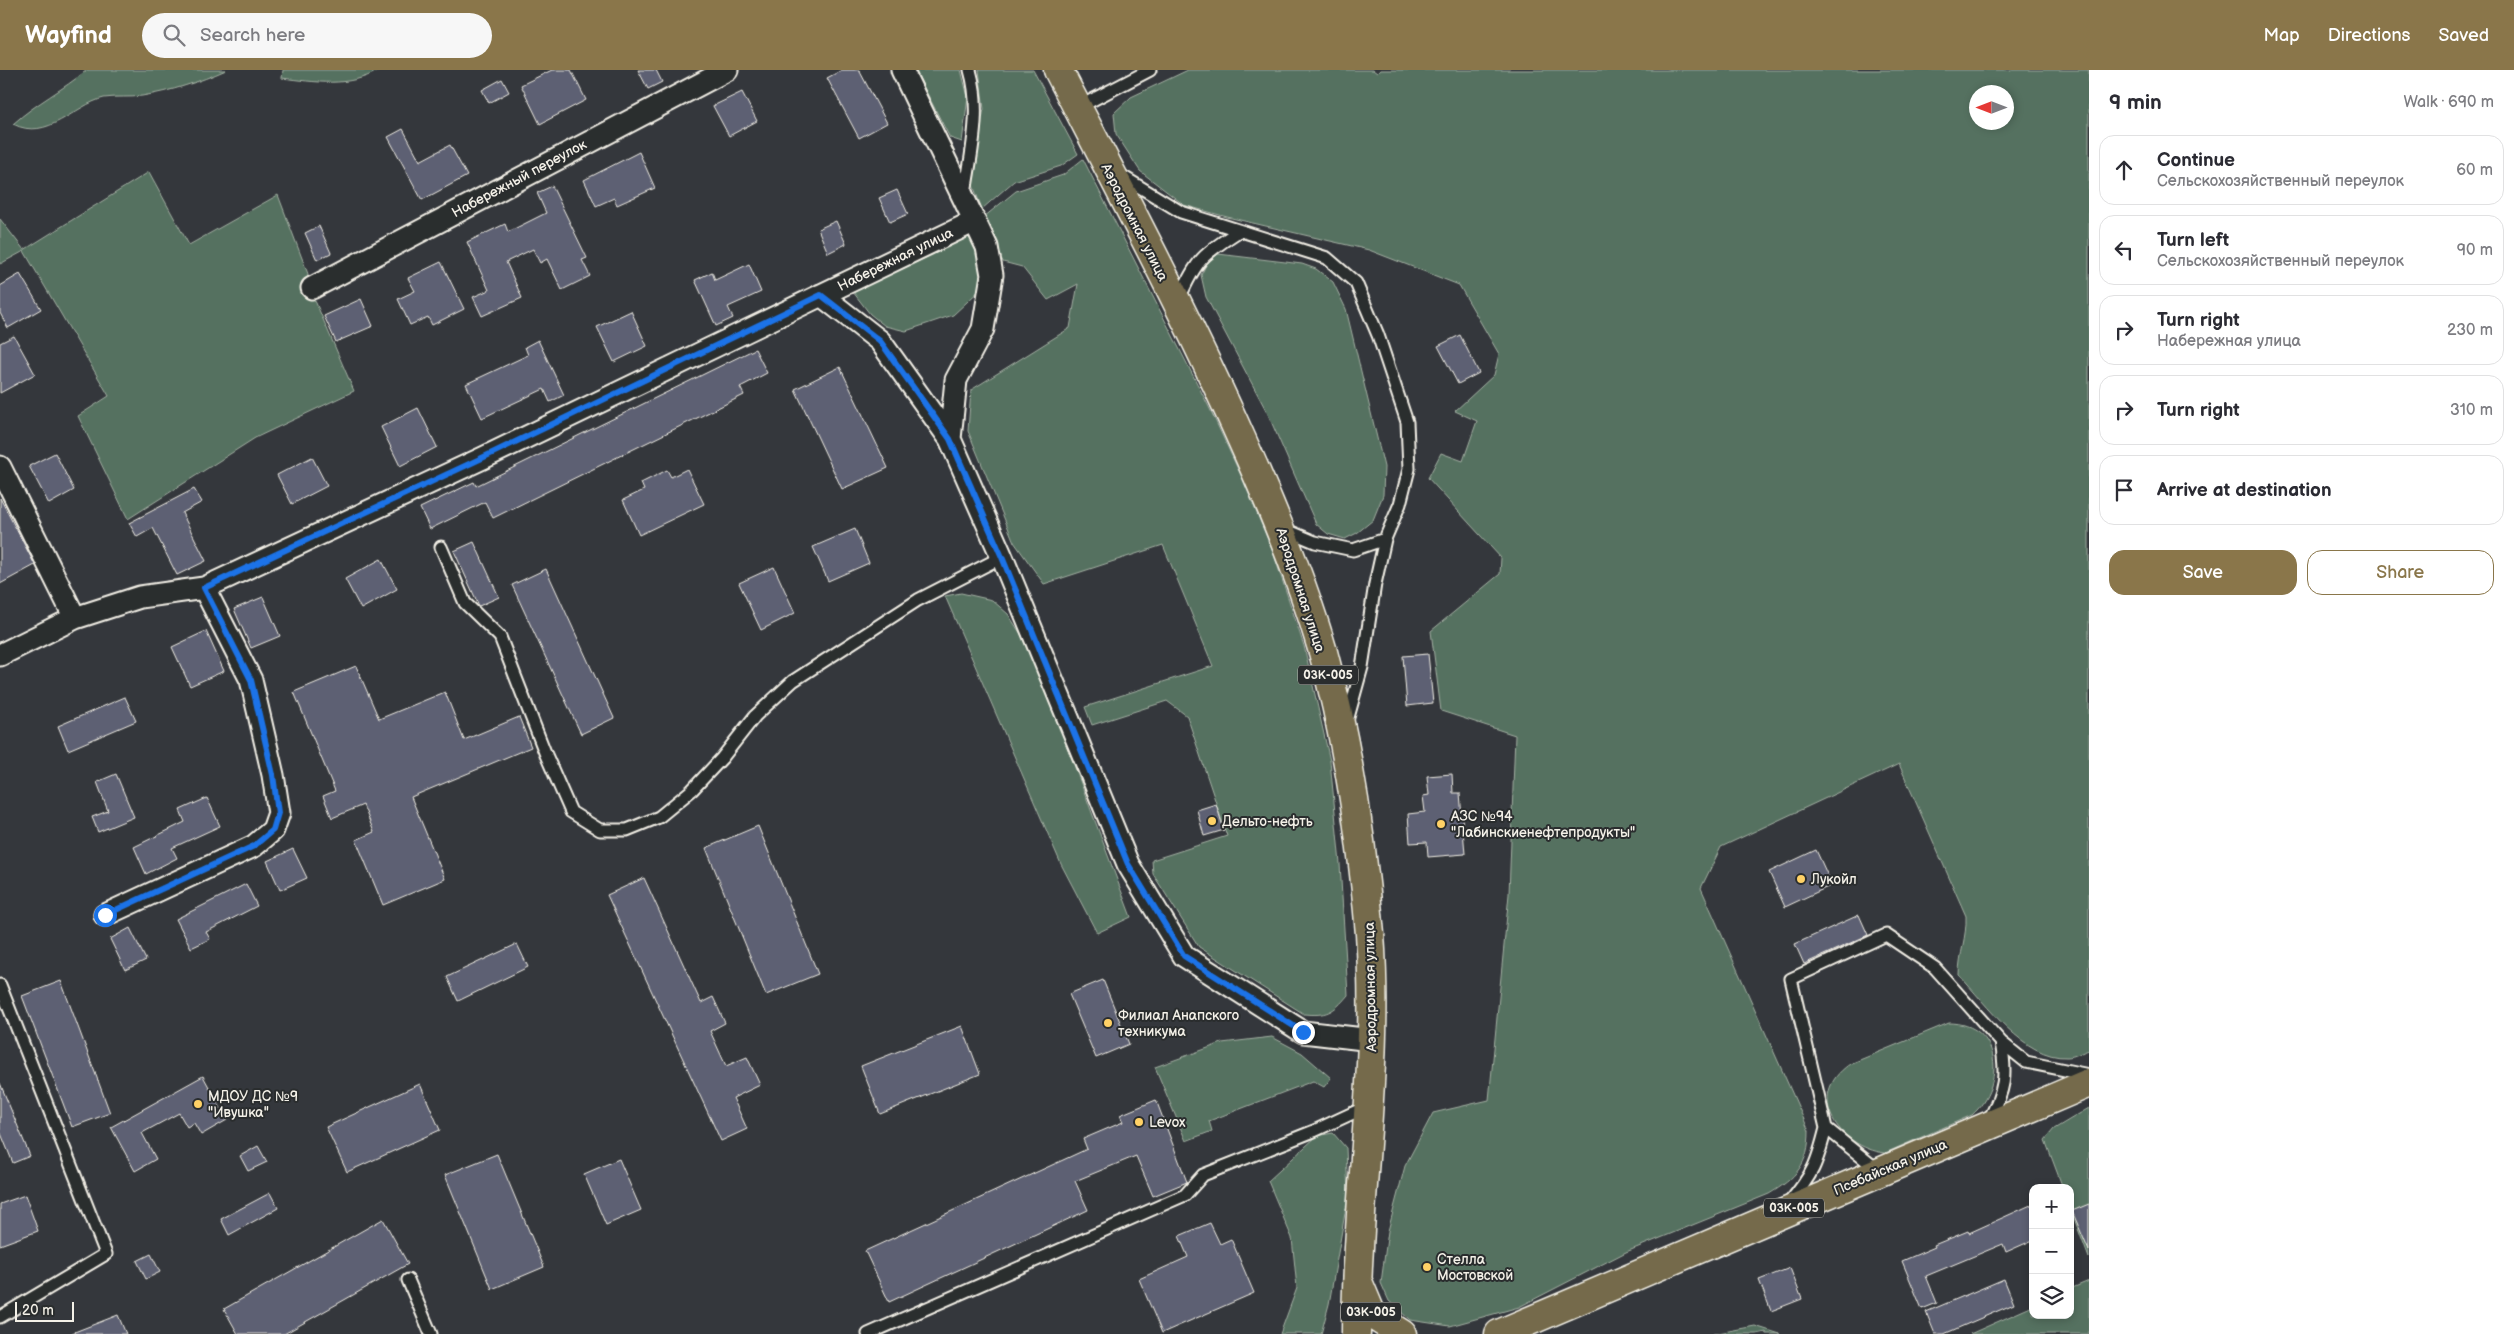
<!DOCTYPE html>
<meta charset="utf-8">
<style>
:root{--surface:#fff;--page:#f7f7f7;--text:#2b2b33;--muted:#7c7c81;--line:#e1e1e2;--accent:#8a764a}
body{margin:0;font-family:"Balsamiq Sans",sans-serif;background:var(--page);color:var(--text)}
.controls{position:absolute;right:15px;bottom:15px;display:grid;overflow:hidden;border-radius:10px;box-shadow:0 2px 8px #0003}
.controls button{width:45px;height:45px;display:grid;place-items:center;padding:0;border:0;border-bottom:1px solid var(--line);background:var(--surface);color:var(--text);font:25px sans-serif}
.compass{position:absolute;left:1969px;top:15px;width:45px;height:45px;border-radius:50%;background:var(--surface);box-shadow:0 2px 8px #0003;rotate:270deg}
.scale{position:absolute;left:15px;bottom:12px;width:59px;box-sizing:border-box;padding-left:5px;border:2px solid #f4f1e8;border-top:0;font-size:14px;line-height:18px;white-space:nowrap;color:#f4f1e8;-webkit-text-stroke:4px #2a2d2e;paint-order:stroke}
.stop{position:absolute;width:15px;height:15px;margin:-11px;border:4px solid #1a73e8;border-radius:50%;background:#fff}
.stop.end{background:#1a73e8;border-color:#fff;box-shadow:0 1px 5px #0008}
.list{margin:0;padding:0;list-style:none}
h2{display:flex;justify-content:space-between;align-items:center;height:65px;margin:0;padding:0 20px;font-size:21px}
h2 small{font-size:16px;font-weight:400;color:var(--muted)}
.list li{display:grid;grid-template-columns:32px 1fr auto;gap:15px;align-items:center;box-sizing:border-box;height:70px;margin:0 10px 10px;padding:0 10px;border:1px solid var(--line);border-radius:15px}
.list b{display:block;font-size:19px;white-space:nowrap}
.list p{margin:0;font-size:16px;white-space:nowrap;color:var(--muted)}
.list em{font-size:16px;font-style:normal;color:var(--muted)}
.actions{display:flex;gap:10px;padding:15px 20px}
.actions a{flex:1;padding:11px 0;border:1px solid var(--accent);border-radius:15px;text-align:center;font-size:18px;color:var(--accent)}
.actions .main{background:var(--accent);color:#fff}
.icon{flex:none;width:28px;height:28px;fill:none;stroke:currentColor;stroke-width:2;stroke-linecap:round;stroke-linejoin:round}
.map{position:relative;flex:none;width:2089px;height:1264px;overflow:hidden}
header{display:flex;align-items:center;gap:30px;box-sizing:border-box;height:70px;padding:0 25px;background:var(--accent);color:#fff}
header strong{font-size:24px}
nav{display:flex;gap:28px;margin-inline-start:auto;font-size:18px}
.search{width:350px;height:45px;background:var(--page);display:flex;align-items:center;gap:12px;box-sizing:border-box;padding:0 18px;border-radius:28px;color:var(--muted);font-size:19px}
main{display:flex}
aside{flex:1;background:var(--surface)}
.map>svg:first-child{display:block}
.green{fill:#557160;stroke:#a4b1a4;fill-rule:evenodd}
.building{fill:#5d6073;stroke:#f4f1e8}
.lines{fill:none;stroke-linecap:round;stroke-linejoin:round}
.service-casing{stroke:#f4f1e8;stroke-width:15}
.minor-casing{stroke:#f4f1e8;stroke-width:25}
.primary-casing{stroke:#f4f1e8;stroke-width:31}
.service{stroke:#2a2d2e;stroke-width:11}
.minor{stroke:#2a2d2e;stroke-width:21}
.primary{stroke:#746b4b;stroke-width:28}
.route{stroke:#1a73e8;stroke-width:6}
.poi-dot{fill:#ffd166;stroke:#2a2d2e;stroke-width:2}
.labels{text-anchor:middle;stroke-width:4;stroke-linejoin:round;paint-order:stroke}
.shield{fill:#2a2d2e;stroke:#b7b6b0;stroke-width:1}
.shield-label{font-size:12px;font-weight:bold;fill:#f4f1e8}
.street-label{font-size:14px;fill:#f4f1e8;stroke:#2a2d2e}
.poi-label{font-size:14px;fill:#f4f1e8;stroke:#2a2d2e;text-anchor:start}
</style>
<header>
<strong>Wayfind</strong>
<div class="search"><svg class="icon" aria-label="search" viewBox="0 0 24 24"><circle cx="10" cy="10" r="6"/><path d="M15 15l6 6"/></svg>Search here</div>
<nav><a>Map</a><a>Directions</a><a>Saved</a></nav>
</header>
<main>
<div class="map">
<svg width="2089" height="1264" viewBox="0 0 2089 1264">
<rect width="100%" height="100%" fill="#34373c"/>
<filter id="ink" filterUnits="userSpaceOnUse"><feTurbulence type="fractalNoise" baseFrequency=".02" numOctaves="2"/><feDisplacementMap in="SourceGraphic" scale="10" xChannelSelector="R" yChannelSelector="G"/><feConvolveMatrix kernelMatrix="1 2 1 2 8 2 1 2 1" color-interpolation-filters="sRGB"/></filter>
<g filter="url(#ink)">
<path class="green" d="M 87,0 L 226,0 C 199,12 172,21 142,26 C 130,28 117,26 104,28 C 74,35 48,72 13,54 C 36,33 63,20 87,0 Z
M 283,0 L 379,0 C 350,18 314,12 282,8 Z
M 915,0 L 961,0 L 968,27 L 962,72 L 950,68 Z
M 979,0 L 1033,0 L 1078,84 L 1061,96 L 1014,111 L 982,139 L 973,115 L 974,89 L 984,39 Z
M 1188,0 L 1373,0 L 1377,3 L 1380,0 L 2089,0 L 2089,980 C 2082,982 2074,987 2067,987 C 2024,989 1987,935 1959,905 C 1959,884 1967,867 1966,846 L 1899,694 L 1721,777 L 1701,818 L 1809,1061 C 1809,1094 1796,1108 1769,1124 L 1626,1182 L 1519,1237 L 1450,1256 L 1410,1250 L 1389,1231 L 1381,1213 L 1388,1161 L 1405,1096 L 1433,1043 L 1489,1030 L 1509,824 L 1515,665 L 1441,641 L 1431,561 L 1500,504 L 1501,488 L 1428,408 L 1441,383 L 1463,391 L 1477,351 L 1455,341 L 1494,305 L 1499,284 L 1459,215 L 1369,180 L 1227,147 L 1184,135 L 1140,101 L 1116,64 L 1114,43 L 1131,27 ZM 1976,22 L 2006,22 L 2006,52 L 1976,52 Z
M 1083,89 L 1210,339 L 1243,410 L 1273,482 L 1304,576 L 1330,691 L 1340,794 L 1348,925 C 1333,943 1326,946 1304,944 L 1199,877 L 1153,804 L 1152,790 L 1227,766 L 1187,646 L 1167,631 L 1092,655 L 1085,637 L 1213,596 L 1163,475 L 1044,514 L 1014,472 L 968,361 L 971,320 L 1070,258 L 1078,214 L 1048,230 L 1022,197 L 1003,192 L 984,147 L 1016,121 L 1063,105 Z
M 149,102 L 189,175 L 278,125 L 308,204 L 306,215 L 316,233 L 354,321 L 255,368 L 128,449 L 78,346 L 109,326 L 24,181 L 0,194 L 0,149 L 24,180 Z
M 976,163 L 983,179 L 982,218 L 953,245 L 906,261 L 885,256 L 870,244 L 853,222 L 932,185 L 964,166 Z
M 1218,184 L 1302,194 L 1316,199 L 1333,212 L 1346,239 L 1384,397 L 1383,425 L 1373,450 L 1357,463 L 1345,469 L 1328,464 L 1316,454 L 1267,342 L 1206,227 L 1201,205 L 1207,193 Z
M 961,523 L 992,530 L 1008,544 L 1031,580 L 1131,847 L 1097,863 L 1061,794 L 945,526 Z
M 1949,953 C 2002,953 2006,1015 1972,1045 L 1885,1083 C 1839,1077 1803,1026 1850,994 Z
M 1272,967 L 1302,983 L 1331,1008 L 1324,1017 L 1313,1011 L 1209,1051 L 1212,1061 L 1186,1071 L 1155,997 L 1222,973 Z
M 2089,1038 L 2089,1188 L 2070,1138 L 2070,1118 L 2063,1118 L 2045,1070 L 2054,1059 Z
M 1333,1063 L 1346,1078 L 1348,1126 L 1329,1234 L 1321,1264 L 1280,1264 L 1297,1218 L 1292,1168 L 1268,1111 L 1317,1066 Z
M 2089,1211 L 2089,1264 L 1970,1264 L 2033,1236 L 2033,1245 L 2070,1245 L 2070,1219 Z
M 1755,1256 L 1780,1264 L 1767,1264 L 1766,1262 L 1757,1264 L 1713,1264 Z"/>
<path class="building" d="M 552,0 L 571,0 L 586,30 L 540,54 L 521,15 Z
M 638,0 L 656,0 L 662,12 L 648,19 Z
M 842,0 L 859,0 L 887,53 L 859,68 L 827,8 Z
M 502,9 L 509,22 L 489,33 L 482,20 Z
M 742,22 L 757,51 L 729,66 L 713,36 Z
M 403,59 L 420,91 L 450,75 L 467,106 L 422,130 L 388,67 Z
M 639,82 L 655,118 L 617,135 L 614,128 L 596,136 L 584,110 Z
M 552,116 L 587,188 L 582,190 L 590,206 L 562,220 L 547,189 L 540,193 L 533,179 L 506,192 L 522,228 L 482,246 L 473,227 L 489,220 L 467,172 L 505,154 L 508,162 L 546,143 L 537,123 Z
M 897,120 L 908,144 L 890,152 L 879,128 Z
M 836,151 L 846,174 L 828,183 L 818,159 Z
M 319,156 L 331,183 L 317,190 L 305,163 Z
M 441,192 L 464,239 L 432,255 L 428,247 L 410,255 L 398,229 L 415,221 L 408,208 Z
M 749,194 L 761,222 L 728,237 L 733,248 L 716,256 L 695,210 L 712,202 L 715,210 Z
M 20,204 L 41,239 L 8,258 L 0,243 L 0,216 Z
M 361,229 L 373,256 L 336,272 L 324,246 Z
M 631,241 L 647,276 L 614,292 L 597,257 Z
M 1460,265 L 1479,303 L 1458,314 L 1438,276 Z
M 14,266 L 35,304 L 0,323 L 0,273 Z
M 538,270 L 564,325 L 550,332 L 544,319 L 482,348 L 466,314 L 528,285 L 525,277 Z
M 755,279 L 767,303 L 740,317 L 744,325 L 493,448 L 485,432 L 430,459 L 420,438 L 474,412 L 476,416 Z
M 840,297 L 888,398 L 842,419 L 795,319 Z
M 418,338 L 437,377 L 400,396 L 381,357 Z
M 55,383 L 74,420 L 49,434 L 29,396 Z
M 312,387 L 327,416 L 292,434 L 277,405 Z
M 687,399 L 704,434 L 639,465 L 623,430 L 644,420 L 641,413 L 667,400 L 671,407 Z
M 194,419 L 202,432 L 182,443 L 206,491 L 177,505 L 153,458 L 137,467 L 129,453 Z
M 0,428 L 35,495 L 0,514 Z
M 855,459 L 869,493 L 828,511 L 813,477 Z
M 474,472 L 499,527 L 479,536 L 454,481 Z
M 381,489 L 397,519 L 361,539 L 345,509 Z
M 774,497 L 795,543 L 761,560 L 739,513 Z
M 546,499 L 614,648 L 581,664 L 512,515 Z
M 263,527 L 280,566 L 251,578 L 234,539 Z
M 206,561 L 224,601 L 190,616 L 172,577 Z
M 1428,584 L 1433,633 L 1407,636 L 1403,586 Z
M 356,596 L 379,649 L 445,622 L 464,670 L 519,647 L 531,677 L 411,727 L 445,809 L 383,835 L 356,770 L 374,762 L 363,735 L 332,748 L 323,726 L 335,721 L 294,622 Z
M 125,627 L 136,651 L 68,680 L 58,656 Z
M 116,704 L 134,747 L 98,762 L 92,747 L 108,741 L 97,712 Z
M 1452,704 L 1453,723 L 1460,723 L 1465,784 L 1428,787 L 1427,772 L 1410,773 L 1408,744 L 1425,742 L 1423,726 L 1429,725 L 1427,706 Z
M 207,728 L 220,756 L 172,778 L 177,788 L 146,804 L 134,777 L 185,752 L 180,740 Z
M 1216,734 L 1224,760 L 1204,766 L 1197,740 Z
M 758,756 L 818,904 L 766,925 L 706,778 Z
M 293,779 L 307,808 L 280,820 L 267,791 Z
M 1816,780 L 1832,815 L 1785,837 L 1769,802 Z
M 644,808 L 701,933 L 713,927 L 725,953 L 710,961 L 726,996 L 747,987 L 760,1015 L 733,1028 L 747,1059 L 721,1071 L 607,825 Z
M 246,814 L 257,836 L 206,862 L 210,869 L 191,878 L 176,849 Z
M 1859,845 L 1868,865 L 1804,894 L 1795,874 Z
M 130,858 L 146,890 L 125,900 L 110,869 Z
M 517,874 L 528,897 L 458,931 L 447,907 Z
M 1103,910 L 1129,974 L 1096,988 L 1069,924 Z
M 61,911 L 110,1043 L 72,1057 L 22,926 Z
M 962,956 L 980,1004 L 880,1044 L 861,996 Z
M 203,1006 L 227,1050 L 201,1065 L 194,1053 L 187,1057 L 179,1043 L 142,1063 L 156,1089 L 135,1101 L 111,1057 Z
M 0,1013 L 30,1086 L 13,1093 L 0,1061 Z
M 420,1014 L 440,1060 L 347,1102 L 326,1057 Z
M 1156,1030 L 1187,1112 L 1153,1126 L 1136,1086 L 1075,1111 L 1088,1140 L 889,1232 L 865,1181 L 1087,1079 L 1083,1069 L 1123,1052 L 1120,1045 Z
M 258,1076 L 267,1092 L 248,1101 L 240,1086 Z
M 497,1084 L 544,1197 L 492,1219 L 445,1105 Z
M 619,1089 L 641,1140 L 606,1155 L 584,1104 Z
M 270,1123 L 278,1138 L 229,1165 L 221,1149 Z
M 25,1125 L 38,1161 L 0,1175 L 0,1134 Z
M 2033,1134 L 2033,1170 L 2006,1182 L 2003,1174 L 1926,1206 L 1937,1233 L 1922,1239 L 1902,1191 L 1935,1177 L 1934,1175 L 1968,1161 L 1969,1163 Z
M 2089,1134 L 2089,1181 L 2072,1141 Z
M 383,1149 L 408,1194 L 284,1264 L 238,1264 L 224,1239 Z
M 1210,1153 L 1220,1174 L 1231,1169 L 1254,1223 L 1162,1263 L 1139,1209 L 1188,1187 L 1179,1166 Z
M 151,1184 L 160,1202 L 146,1209 L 137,1191 Z
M 1790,1198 L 1802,1229 L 1771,1241 L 1759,1210 Z
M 2004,1209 L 2014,1234 L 1944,1264 L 1935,1264 L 1926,1242 Z
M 118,1245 L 126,1264 L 72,1264 L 72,1263 Z"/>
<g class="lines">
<g class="service-casing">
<path id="service" d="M 1077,38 L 1150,0
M 1117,103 L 1181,142 L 1327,188 L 1356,213 L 1378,265 L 1407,352 L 1409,399 L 1400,434 L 1385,469 L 1375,514 L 1362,597 L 1347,651
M 965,124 C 971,83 982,41 970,0
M 1179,229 C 1196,190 1203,184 1239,161
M 1284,459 L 1315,472 L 1353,480 L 1385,469
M 441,477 L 465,533 L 500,567 L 546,685 L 571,742 L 600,760 L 627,760 L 659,747 L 692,720 L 722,688 L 755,646 L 793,611 L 918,530 L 1002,487
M 0,915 L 106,1184 L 0,1247
M 1989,1050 C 2005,1019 2007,1006 2001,972
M 1879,1101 L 1826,1058 L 1791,909 L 1886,865 L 1935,898 L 2001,972 L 2026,992 L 2089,1005
M 1789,1133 C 1813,1104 1817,1094 1826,1058
M 408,1210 L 431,1264
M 868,1264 L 1185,1125 L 1203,1105 L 1314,1061 L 1368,1036"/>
</g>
<g class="minor-casing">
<path id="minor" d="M 902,0 L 987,177 L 992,205 L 983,259 L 956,310 L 950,369 L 1002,487 L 1128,794 L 1184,886 L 1303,962 L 1372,970
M 312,218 L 727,0
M 821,225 L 880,271 L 950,369
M 0,397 L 75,548
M 0,585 L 75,548 L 140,527 L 204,518 L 483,388 L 975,151
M 105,845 L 254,776 L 273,760 L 279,743 L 273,705 L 251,610 L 204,518"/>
</g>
<g class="primary-casing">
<path id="primary" d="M 1058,0 C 1121,122 1186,244 1242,370 C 1273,439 1302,509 1323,582 C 1348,674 1362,769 1370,864 C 1380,998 1356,1131 1356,1264
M 1359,1214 L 1372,1245 L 1402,1264
M 1499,1264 L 2089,1013"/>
</g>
<use href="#service" class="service"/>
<use href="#minor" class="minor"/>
<use href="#primary" class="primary"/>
</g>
</g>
<g class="lines" filter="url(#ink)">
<path class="route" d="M 105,845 L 254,776 L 273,760 L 278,743 L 273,705 L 251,610 L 204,518 L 482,388 L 821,225 L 880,271 L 950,369 L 1002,487 L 1128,794 L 1184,886 L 1303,962"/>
</g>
<g class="poi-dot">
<circle cx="1212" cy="751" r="5"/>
<circle cx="1441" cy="754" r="5"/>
<circle cx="1801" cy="809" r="5"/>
<circle cx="1108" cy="953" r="5"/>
<circle cx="198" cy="1034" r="5"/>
<circle cx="1139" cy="1052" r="5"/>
<circle cx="1427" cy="1197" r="5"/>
</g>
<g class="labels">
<g class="shield">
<rect x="1298" y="595.5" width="60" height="19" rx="4"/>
<rect x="1764" y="1128.5" width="60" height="19" rx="4"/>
<rect x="1341" y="1232.5" width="60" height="19" rx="4"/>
</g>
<g class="shield-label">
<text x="1328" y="609">03К-005</text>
<text x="1794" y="1142">03К-005</text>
<text x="1371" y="1246">03К-005</text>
</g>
<g class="street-label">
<text transform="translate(519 108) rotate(-28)" y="5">Набережный переулок</text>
<text transform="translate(1135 152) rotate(63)" y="5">Аэродромная улица</text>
<text transform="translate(895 189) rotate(-26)" y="5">Набережная улица</text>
<text transform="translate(1301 520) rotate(72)" y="5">Аэродромная улица</text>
<text transform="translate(1370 917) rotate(-91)" y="5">Аэродромная улица</text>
<text transform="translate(1890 1097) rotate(-23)" y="5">Псебайская улица</text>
</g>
<g class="poi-label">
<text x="1451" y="751">АЗС №94<tspan x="1451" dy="16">"Лабинскиенефтепродукты"</tspan></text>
<text x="1222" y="756">Дельто-нефть</text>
<text x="1811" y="814">Лукойл</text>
<text x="1118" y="950">Филиал Анапского<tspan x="1118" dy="16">техникума</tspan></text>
<text x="208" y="1031">МДОУ ДС №9<tspan x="208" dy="16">"Ивушка"</tspan></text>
<text x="1149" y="1057">Levox</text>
<text x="1437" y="1194">Стелла<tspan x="1437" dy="16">Мостовской</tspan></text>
</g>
</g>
</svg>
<div class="controls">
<button>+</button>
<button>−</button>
<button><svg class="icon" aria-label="layers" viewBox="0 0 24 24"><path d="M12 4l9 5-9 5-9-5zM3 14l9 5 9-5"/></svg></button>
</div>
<svg class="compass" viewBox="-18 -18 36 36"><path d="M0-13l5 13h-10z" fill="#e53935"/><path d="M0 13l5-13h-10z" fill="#7c7c81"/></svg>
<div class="scale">20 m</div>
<div class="stop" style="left:105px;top:845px"></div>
<div class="stop end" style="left:1303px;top:962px"></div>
</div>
<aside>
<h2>9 min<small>Walk · 690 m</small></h2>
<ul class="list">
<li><svg class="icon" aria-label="ahead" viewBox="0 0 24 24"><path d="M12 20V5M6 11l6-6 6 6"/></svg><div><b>Continue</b><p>Сельскохозяйственный переулок</p></div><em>60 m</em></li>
<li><svg class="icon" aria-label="left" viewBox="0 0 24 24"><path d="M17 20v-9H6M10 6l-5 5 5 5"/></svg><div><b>Turn left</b><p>Сельскохозяйственный переулок</p></div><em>90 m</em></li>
<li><svg class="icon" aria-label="right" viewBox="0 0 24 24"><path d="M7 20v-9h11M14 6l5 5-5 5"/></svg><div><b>Turn right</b><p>Набережная улица</p></div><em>230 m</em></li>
<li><svg class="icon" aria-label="right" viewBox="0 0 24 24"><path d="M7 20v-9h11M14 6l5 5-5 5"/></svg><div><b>Turn right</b></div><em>310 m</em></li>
<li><svg class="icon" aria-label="arrive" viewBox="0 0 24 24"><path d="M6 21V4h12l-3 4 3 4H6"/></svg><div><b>Arrive at destination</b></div></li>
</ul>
<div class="actions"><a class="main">Save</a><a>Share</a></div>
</aside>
</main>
